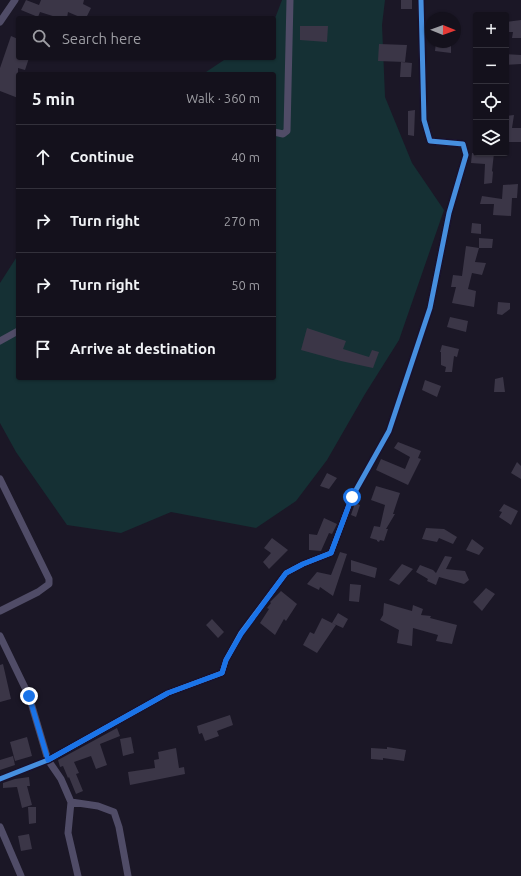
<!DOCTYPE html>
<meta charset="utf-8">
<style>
:root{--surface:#14111c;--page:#211f29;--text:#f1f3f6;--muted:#9d9da3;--line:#33313b}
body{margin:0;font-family:Ubuntu,sans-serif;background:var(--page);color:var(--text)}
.controls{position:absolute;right:12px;top:12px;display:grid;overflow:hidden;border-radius:4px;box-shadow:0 1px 3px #0004}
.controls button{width:36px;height:36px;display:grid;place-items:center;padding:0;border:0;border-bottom:1px solid var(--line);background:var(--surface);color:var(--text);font:20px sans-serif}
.compass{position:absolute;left:425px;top:12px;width:36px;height:36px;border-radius:50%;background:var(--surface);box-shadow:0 1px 3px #0004;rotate:91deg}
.stop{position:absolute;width:12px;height:12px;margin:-9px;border:3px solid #1a73e8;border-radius:50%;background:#fff}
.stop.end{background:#1a73e8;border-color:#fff;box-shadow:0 1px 4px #0008}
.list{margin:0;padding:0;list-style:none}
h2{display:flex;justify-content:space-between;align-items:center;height:52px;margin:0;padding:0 16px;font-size:17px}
h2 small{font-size:13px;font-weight:400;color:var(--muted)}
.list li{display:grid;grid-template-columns:26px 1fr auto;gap:12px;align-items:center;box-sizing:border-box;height:64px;padding:0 16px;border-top:1px solid var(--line)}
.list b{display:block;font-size:15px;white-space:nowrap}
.list em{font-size:13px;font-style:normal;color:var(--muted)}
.icon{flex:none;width:22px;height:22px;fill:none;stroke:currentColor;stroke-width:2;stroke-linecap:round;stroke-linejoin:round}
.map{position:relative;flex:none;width:521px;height:876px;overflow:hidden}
.search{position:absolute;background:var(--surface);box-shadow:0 1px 3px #0004;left:16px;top:16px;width:260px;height:44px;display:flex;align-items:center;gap:10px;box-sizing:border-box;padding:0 14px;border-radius:4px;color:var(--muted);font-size:15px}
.panel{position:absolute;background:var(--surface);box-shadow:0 1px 3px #0004;left:16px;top:72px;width:260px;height:308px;border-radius:4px}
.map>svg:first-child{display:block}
.green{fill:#153034}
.building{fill:#3b3647}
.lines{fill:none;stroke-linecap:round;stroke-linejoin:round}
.street{stroke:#504c67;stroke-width:7}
.cycleway-casing{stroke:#18112c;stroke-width:8}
.cycleway{stroke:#468fdf;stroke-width:5}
.route{stroke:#1a73e8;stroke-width:5}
</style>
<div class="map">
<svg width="521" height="876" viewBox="0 0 521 876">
<rect width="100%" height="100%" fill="#1b1726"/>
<path class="green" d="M 282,0 L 385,0 L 382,25 L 385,97 L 412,163 L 444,210 L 399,340 L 365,394 L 327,460 L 296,501 L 256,528 L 171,512 L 121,533 L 67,525 L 16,452 L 0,423 L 0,283 L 18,255 L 18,378 L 274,378 L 274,74 L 203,74 L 227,58 L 274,58 L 274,21 Z"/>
<path class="building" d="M 26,0 L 39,5 L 41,0 L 84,0 L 83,4 L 91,8 L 86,18 L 82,18 L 68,12 L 67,18 L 59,18 L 40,12 L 38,17 L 21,10 Z
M 401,0 L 412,0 L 412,9 L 401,9 Z
M 521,20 L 521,38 L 512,38 L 513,32 L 506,32 L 506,22 Z
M 300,26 L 328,26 L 327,42 L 300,40 Z
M 11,36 L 18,39 L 18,58 L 29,58 L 25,70 L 18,68 L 18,98 L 0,91 L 0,68 Z
M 436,42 L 451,42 L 451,53 L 435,51 Z
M 379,44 L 407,45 L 405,62 L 378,61 Z
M 506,54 L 521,55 L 521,64 L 506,65 Z
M 401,62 L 412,63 L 411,77 L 400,77 Z
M 415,110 L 414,136 L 408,135 L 408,111 Z
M 514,115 L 512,128 L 521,128 L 521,142 L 506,142 L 506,116 Z
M 472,153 L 494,153 L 492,171 L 493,172 L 492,183 L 484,184 L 485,164 L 471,163 Z
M 518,184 L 517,198 L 512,198 L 511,216 L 493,215 L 494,204 L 480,204 L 482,196 L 502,199 L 503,185 Z
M 472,223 L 481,224 L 481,234 L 471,233 Z
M 479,238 L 493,239 L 492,248 L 479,248 Z
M 466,246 L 479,248 L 475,262 L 486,263 L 482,275 L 472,273 L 468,289 L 476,291 L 474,307 L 452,303 L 456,287 L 451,287 L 453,275 L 462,276 Z
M 498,302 L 510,303 L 510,309 L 502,315 L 497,314 Z
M 450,317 L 468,321 L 466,332 L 447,327 Z
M 307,328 L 346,341 L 343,349 L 369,357 L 372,350 L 379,352 L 373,368 L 341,361 L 301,350 Z
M 442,345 L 459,349 L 457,357 L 454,356 L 452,372 L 445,372 L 446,367 L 441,365 L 441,352 L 440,352 Z
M 503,377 L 505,392 L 494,392 L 495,379 Z
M 425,380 L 441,386 L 437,397 L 422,390 Z
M 398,442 L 421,451 L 418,458 L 421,459 L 408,485 L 376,470 L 381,459 L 405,469 L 410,457 L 394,448 Z
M 517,462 L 521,466 L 521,479 L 511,473 Z
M 327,473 L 337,478 L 329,489 L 320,486 Z
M 376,486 L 400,493 L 393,514 L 395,514 L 386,529 L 388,529 L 384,541 L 380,540 L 379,542 L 377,541 L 377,540 L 370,538 L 374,526 L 380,527 L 385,505 L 371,500 Z
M 355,503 L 360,505 L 356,517 L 351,515 Z
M 504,504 L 518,511 L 511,525 L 499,517 L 502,512 L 499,511 Z
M 324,518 L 337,524 L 332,534 L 329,533 L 321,551 L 309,550 L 309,534 L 317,535 Z
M 426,528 L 444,529 L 457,537 L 453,544 L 439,538 L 437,542 L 422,539 Z
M 272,538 L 288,550 L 269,569 L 263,562 L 271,553 L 264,548 Z
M 472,539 L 484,548 L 479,555 L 466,550 Z
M 340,552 L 347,554 L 333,596 L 320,587 L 319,590 L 307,584 L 317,572 L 331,575 Z
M 445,556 L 452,557 L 446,569 L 465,571 L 469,580 L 464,584 L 439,577 L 436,585 L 427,581 L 428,579 L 416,572 L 420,565 L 433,570 L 436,573 Z
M 351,560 L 377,568 L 375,578 L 351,571 Z
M 402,564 L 413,569 L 399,585 L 389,580 Z
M 350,584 L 361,585 L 359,602 L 349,601 Z
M 486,588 L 495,594 L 482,611 L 473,602 Z
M 281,591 L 297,604 L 286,621 L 284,619 L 275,635 L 260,623 L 269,609 L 267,608 L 271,603 L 270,602 Z
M 384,603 L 412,611 L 413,605 L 423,609 L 421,615 L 431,616 L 430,618 L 457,625 L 452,644 L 436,641 L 438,635 L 413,628 L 412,646 L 397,643 L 399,630 L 380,620 L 383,615 Z
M 338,613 L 348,619 L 343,628 L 332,623 Z
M 322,618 L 336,625 L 317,653 L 303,645 L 310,632 L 314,634 Z
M 212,619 L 224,632 L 218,638 L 206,625 Z
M 3,664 L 11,699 L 0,702 L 0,665 Z
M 230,715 L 233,725 L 217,731 L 219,736 L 205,741 L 202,733 L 199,734 L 197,726 Z
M 117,728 L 120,736 L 100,744 L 107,765 L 96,769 L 91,756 L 74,762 L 79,773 L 76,774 L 83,791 L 76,794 L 69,777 L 68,778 L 63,766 L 60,767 L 58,760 Z
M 27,737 L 32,756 L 15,761 L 10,742 Z
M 131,737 L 134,753 L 123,756 L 120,739 Z
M 387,747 L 406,750 L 404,761 L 383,758 L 383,760 L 371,759 L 371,748 L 387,749 Z
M 176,748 L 179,768 L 184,767 L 185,774 L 130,785 L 128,772 L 155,768 L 154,760 L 159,759 L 158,752 Z
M 13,756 L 15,765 L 0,770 L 0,760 Z
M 29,777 L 30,786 L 27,786 L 32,805 L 22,808 L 17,787 L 3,788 L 3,783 L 15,779 Z
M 28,807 L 36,807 L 36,823 L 29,824 Z
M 29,834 L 32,849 L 21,851 L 18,836 Z"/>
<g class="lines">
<path class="street" d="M 0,22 L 15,0
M 274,132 L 283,134 L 287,131 L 290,0
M 0,341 L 18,331
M 0,479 L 49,579 L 49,584 L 38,592 L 0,611
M 0,636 L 29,696 L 48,760 L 61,779 L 71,802 L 68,833 L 78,876
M 0,779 L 48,760 L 168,693 L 222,673 L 226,660 L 241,633 L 286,573 L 303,564 L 331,553 L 352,497 L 389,431 L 430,308 L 449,213 L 466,155 L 463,144 L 430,141 L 424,120 L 421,0
M 71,802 L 98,806 L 114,812 L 119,827 L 128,876
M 0,827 L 21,876"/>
<g class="cycleway-casing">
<path id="cycleway" d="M 0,779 L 48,760 L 168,693 L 222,673 L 226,660 L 241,633 L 286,573 L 303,564 L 331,553 L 352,497 L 389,431 L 430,308 L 449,213 L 466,155 L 463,144 L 430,141 L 424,120 L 421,0"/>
</g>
<use href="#cycleway" class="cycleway"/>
</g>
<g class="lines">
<path class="route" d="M 29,696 L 48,760 L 168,693 L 222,673 L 226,660 L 241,634 L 286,573 L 303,564 L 331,553 L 352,497"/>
</g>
</svg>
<div class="controls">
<button>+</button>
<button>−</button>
<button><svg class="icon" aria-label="locate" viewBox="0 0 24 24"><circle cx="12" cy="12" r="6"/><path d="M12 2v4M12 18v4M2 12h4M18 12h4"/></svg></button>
<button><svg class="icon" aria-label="layers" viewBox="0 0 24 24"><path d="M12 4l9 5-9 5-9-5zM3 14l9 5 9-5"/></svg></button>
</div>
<svg class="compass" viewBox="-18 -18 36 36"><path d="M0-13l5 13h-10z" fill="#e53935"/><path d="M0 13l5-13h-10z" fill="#9d9da3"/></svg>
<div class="stop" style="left:352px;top:497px"></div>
<div class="stop end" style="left:29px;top:696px"></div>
<div class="search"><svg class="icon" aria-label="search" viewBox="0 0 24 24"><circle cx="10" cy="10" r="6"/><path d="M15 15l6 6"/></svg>Search here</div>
<section class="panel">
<h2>5 min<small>Walk · 360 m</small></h2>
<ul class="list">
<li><svg class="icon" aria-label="ahead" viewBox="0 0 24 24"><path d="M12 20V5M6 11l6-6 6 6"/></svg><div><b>Continue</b></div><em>40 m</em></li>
<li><svg class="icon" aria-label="right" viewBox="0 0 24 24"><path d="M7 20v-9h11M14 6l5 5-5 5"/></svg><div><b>Turn right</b></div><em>270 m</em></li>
<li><svg class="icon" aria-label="right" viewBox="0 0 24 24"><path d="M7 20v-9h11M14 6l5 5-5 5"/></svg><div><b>Turn right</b></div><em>50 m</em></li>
<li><svg class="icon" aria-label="arrive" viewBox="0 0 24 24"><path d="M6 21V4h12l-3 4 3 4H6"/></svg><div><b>Arrive at destination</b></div></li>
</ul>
</section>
</div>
